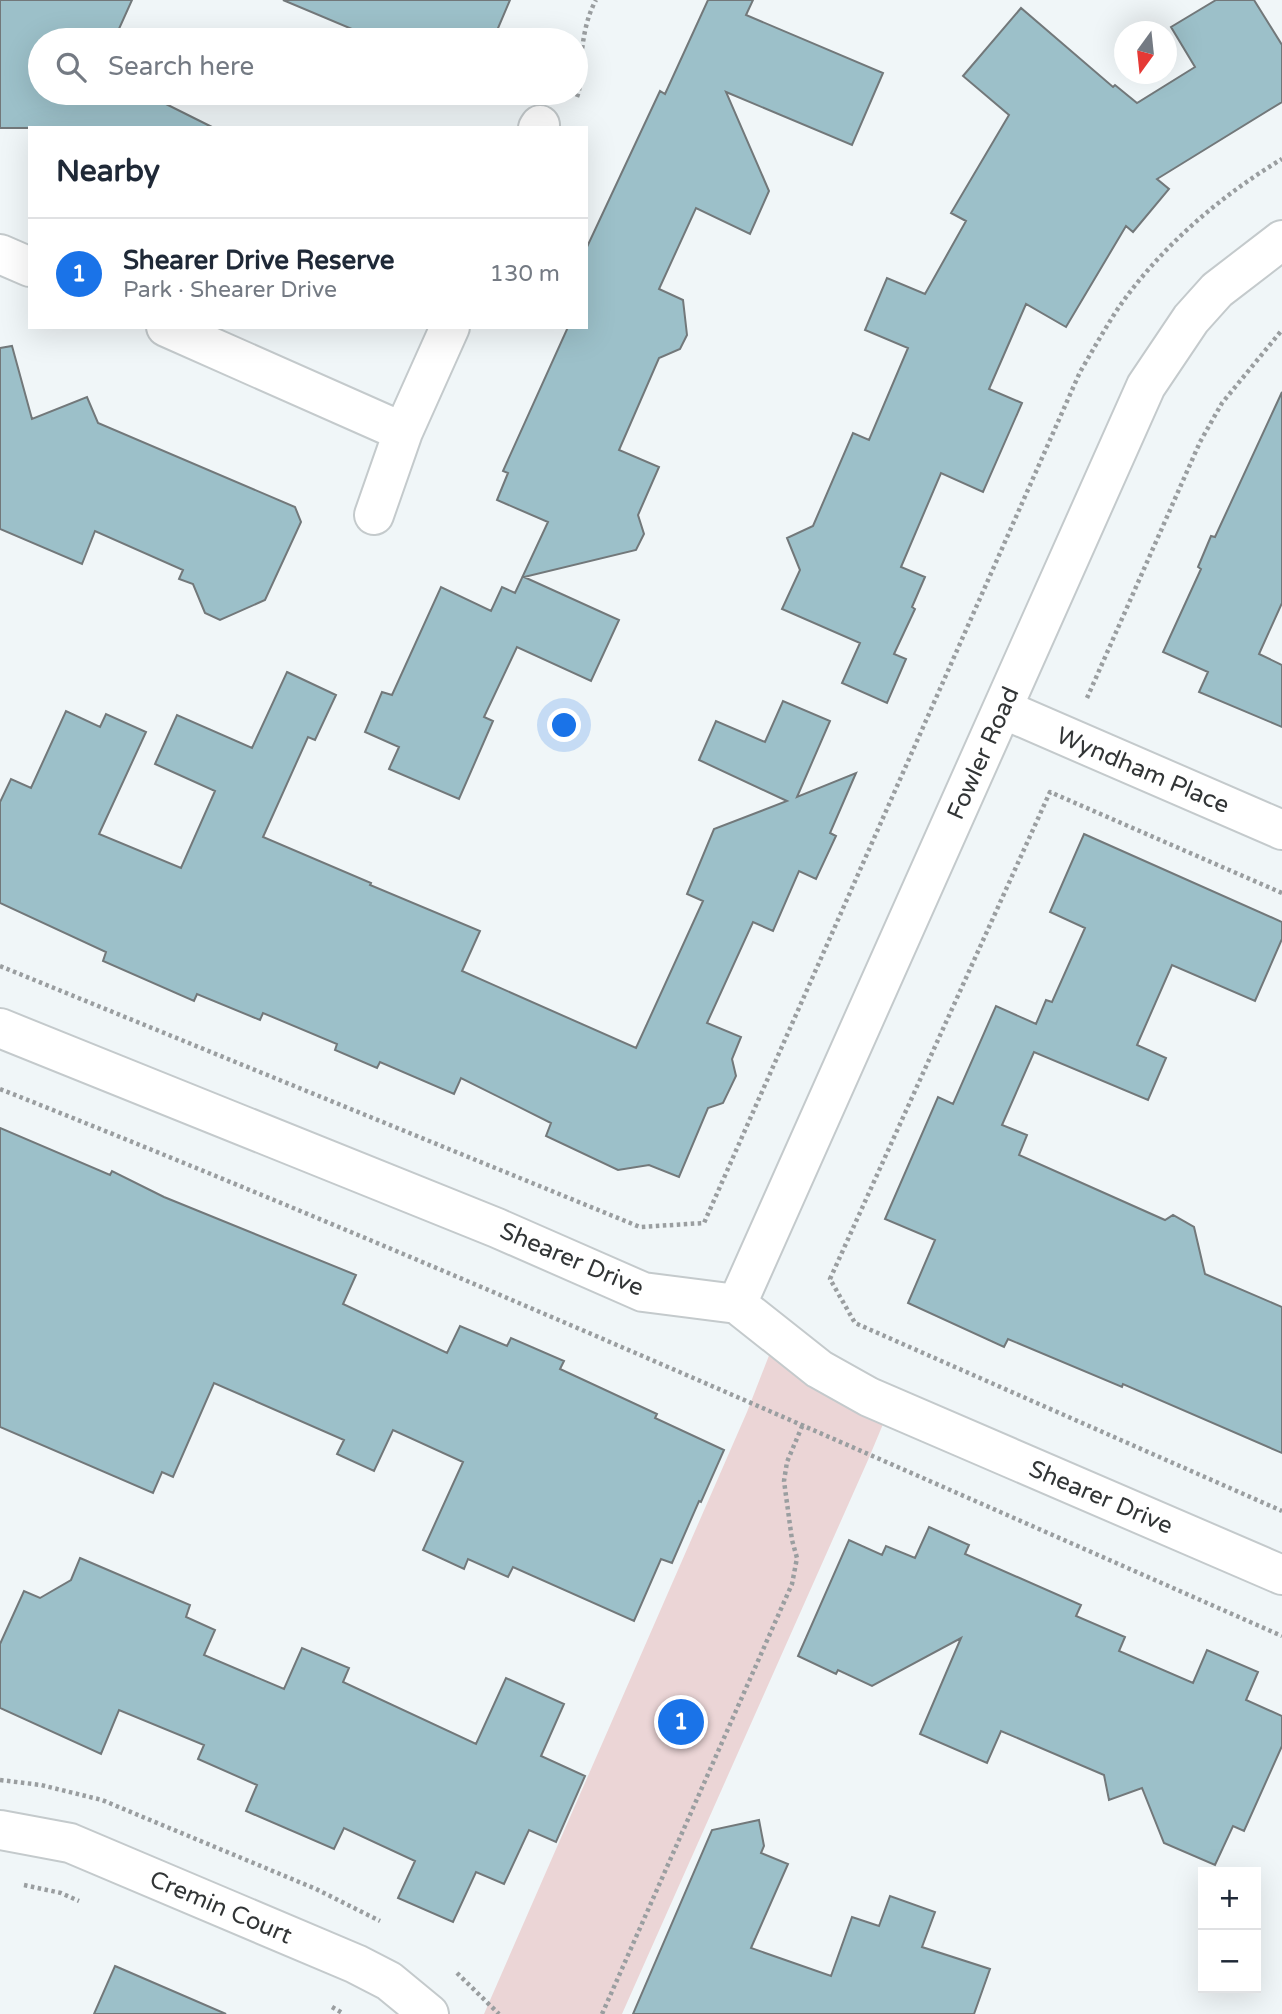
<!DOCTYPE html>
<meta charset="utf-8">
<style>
:root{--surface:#fff;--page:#f2f2f3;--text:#1f2937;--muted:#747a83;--line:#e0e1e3;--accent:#1a73e8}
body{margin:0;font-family:"Varela Round",sans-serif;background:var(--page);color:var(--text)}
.controls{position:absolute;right:21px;bottom:21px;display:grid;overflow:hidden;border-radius:0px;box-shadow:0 7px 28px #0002}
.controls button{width:63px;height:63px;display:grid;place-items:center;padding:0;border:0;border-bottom:2px solid var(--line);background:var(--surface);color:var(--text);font:35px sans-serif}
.compass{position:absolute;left:1114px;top:21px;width:63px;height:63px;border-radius:50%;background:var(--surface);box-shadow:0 7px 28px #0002;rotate:195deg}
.you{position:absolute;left:565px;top:726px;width:24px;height:24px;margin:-18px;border:5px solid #fff;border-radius:50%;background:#1a73e8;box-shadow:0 0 0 10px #1a73e833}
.badge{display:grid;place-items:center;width:46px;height:46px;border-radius:50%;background:var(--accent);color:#fff;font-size:23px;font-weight:700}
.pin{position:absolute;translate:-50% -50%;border:4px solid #fff;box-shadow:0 2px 7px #0006}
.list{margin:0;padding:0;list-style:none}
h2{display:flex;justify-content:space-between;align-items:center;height:91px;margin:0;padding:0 28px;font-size:30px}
h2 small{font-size:23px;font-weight:400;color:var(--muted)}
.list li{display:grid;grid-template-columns:46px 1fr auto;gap:21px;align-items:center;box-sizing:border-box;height:112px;padding:0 28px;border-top:2px solid var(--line)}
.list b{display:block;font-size:26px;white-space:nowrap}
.list p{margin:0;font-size:23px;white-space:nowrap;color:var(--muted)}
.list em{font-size:23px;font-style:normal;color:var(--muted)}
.icon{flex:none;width:38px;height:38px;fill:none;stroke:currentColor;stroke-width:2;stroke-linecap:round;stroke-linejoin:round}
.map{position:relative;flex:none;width:1282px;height:2014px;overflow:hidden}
.search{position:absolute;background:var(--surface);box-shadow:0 7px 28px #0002;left:28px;top:28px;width:560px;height:77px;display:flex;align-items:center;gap:18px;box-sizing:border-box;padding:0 24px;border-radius:38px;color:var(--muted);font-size:26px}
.panel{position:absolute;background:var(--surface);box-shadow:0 7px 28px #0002;left:28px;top:126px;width:560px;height:203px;border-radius:0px}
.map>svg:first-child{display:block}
.green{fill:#ebd5d6}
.building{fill:#9cc0c9;stroke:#72787a;stroke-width:2}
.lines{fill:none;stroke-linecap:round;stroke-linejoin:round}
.minor-casing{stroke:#c4cacc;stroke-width:42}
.path{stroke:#9a9ea0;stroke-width:4.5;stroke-dasharray:3.5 3.5;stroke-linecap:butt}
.minor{stroke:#fff;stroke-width:38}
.labels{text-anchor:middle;stroke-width:7;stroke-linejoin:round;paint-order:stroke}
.street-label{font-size:24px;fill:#323536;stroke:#fff}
</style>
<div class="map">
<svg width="1282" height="2014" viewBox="0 0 1282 2014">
<rect width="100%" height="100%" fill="#f0f6f8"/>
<path class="green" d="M 777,1335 L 891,1405 L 868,1460 L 622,2014 L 484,2014 L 747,1412 Z"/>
<path class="building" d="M 0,0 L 132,0 L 114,40 L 40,40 L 40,93 L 144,93 L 214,128 L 0,128 Z
M 283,0 L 510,0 L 493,40 L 378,40 Z
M 708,0 L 753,0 L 746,15 L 883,73 L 852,145 L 726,92 L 769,191 L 750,234 L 696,208 L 659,289 L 683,300 L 687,335 L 680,349 L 659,358 L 619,450 L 659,467 L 638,515 L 644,534 L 636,550 L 524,577 L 619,620 L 591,681 L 517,647 L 484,717 L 493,721 L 459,799 L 389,769 L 399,747 L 365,732 L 382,692 L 392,695 L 441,587 L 491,611 L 502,587 L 515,593 L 548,522 L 497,500 L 508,473 L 503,471 L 568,327 L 586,327 L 586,249 L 660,91 L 665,94 Z
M 1216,0 L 1254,0 L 1282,45 L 1282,102 L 1157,179 L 1169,189 L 1133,232 L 1126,226 L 1066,327 L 1026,304 L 989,389 L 1022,403 L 983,492 L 941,473 L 901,567 L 925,577 L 912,607 L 915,609 L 894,654 L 906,659 L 887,703 L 842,683 L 860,643 L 782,609 L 800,570 L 787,538 L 813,526 L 853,433 L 869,440 L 908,348 L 865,330 L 887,278 L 925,294 L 966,221 L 951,213 L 1009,115 L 963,76 L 1021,8 L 1113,87 L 1115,85 L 1137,103 L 1195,67 L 1171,27 Z
M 12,346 L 32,419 L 87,397 L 98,423 L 295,507 L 301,522 L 265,600 L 220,620 L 205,613 L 193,584 L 179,579 L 183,570 L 95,531 L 82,564 L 0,529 L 0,348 Z
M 1282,392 L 1282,603 L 1259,654 L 1282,665 L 1282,727 L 1199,692 L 1208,672 L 1163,652 L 1201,569 L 1198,567 L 1211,536 L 1215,537 Z
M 287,672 L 336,695 L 315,740 L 308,737 L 263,837 L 371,883 L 370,885 L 480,931 L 462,971 L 636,1048 L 703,901 L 687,894 L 714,829 L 787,801 L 699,760 L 716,721 L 765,742 L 783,701 L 830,721 L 797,797 L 856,773 L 830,833 L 836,836 L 816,879 L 799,871 L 773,931 L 753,922 L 707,1023 L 741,1037 L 732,1059 L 736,1076 L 723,1103 L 708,1108 L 679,1177 L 649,1165 L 618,1170 L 546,1136 L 551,1123 L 461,1078 L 454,1094 L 380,1062 L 377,1068 L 335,1050 L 337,1044 L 263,1013 L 260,1020 L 197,994 L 194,1001 L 103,961 L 106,952 L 0,903 L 0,802 L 11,779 L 31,788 L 66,711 L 100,727 L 106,714 L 146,732 L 99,834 L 181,868 L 215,791 L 155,764 L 177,715 L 252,748 Z
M 1084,834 L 1282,922 L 1282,939 L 1255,1001 L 1172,965 L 1137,1045 L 1166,1058 L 1148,1100 L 1034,1052 L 1002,1125 L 1027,1135 L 1019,1155 L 1165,1220 L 1173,1215 L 1194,1227 L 1205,1274 L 1282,1307 L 1282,1453 L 1123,1384 L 1122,1387 L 1008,1339 L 1004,1347 L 908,1303 L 935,1240 L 885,1219 L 938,1097 L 953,1104 L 996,1006 L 1036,1024 L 1046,1000 L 1052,1002 L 1085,928 L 1050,912 Z
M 0,1128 L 110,1175 L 112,1171 L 164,1197 L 356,1275 L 343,1304 L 447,1353 L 460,1326 L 507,1346 L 511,1338 L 564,1361 L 560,1369 L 657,1414 L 655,1418 L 724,1450 L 701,1502 L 699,1501 L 672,1563 L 661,1559 L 634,1621 L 513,1567 L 508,1577 L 468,1559 L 464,1569 L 423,1550 L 463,1462 L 393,1430 L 374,1471 L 337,1454 L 344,1440 L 214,1383 L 173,1477 L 162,1472 L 153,1493 L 0,1427 Z
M 929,1527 L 969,1545 L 965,1554 L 1081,1605 L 1076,1616 L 1125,1637 L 1119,1651 L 1193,1683 L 1207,1650 L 1258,1672 L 1246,1700 L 1282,1716 L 1282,1746 L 1244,1831 L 1233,1826 L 1215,1865 L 1164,1843 L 1142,1788 L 1109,1800 L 1104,1775 L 1001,1731 L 987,1763 L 920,1734 L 961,1638 L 872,1686 L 838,1670 L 836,1674 L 798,1656 L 849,1540 L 882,1555 L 886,1546 L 915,1558 Z
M 80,1558 L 190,1605 L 186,1617 L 215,1630 L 204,1655 L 284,1689 L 302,1648 L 349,1668 L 343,1682 L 476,1744 L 506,1678 L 564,1704 L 541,1756 L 585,1776 L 556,1842 L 529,1830 L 504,1884 L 476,1872 L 453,1922 L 398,1898 L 415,1861 L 344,1828 L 334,1849 L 246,1811 L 257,1785 L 198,1759 L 204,1745 L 119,1710 L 101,1754 L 0,1708 L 0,1644 L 24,1591 L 40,1598 L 71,1580 Z
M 759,1820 L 764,1846 L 761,1853 L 788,1864 L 751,1948 L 831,1976 L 852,1917 L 879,1926 L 890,1896 L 935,1912 L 922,1947 L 990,1969 L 974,2014 L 633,2014 L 712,1830 Z
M 115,1966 L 226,2014 L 94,2014 Z"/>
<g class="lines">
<g class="minor-casing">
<path id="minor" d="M 538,128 L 540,125
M 0,254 L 30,267
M 166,327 L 403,432
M 374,515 L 403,432 L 450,327
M 1003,709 L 1282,830
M 0,1028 L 497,1228 L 643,1292 L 737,1304 L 819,1369 L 869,1397 L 1282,1575
M 737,1304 L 1146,386 L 1191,319 L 1217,290 L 1282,240
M 0,1830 L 70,1843 L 356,1964 L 389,1981 L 429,2014"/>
</g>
<path class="path" d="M 577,97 C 582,85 579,72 581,59 C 583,39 586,18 596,0
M 1087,698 L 1200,442 L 1222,403 L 1282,330
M 1282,893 L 1050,792 L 830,1279 L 855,1323 L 1282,1511
M 0,966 L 640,1227 L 704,1223 L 1080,372 C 1093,350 1105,328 1119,307 C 1161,247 1220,196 1282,159
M 0,1089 C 432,1260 857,1449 1282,1636
M 0,1780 L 41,1785 L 102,1800 L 316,1889 L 380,1921
M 24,1885 L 61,1893 L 79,1901
M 457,1973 L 499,2014
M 332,2007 L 344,2014
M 602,2014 L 792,1584 L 797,1558 L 792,1540 L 784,1481 L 787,1462 L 803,1424"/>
<use href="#minor" class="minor"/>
</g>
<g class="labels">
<g class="street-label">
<text transform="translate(983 753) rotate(-66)" y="8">Fowler Road</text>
<text transform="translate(1143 770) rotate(23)" y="8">Wyndham Place</text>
<text transform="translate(572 1259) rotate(23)" y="8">Shearer Drive</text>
<text transform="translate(1101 1497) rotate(23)" y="8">Shearer Drive</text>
<text transform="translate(221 1907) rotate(23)" y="8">Cremin Court</text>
</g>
</g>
</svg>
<div class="controls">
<button>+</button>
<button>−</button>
</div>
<svg class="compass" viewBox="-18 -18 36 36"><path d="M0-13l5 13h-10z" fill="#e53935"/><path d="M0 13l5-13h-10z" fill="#747a83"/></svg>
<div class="you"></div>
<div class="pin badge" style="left:681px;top:1722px">1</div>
<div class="search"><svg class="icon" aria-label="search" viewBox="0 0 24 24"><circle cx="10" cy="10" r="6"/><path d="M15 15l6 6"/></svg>Search here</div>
<section class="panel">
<h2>Nearby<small></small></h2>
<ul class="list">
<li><span class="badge">1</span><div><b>Shearer Drive Reserve</b><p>Park · Shearer Drive</p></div><em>130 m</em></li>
</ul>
</section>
</div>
